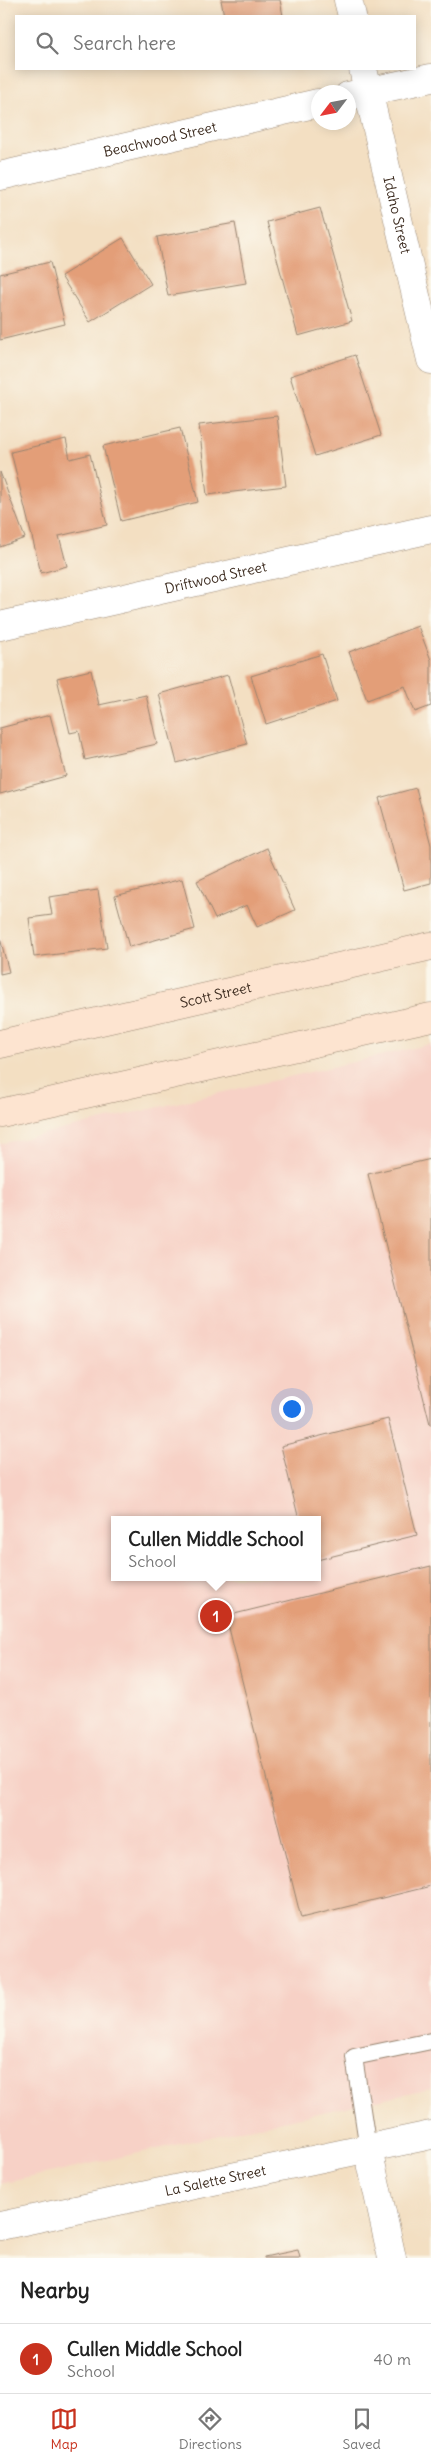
<!DOCTYPE html>
<style>
:root{--surface:#fff;--page:#f2f2f2;--text:#222;--muted:#767676;--line:#e0e0e0;--accent:#c8321e}
body{margin:0;font-family:Delius,sans-serif;background:var(--page);color:var(--text)}
.compass{position:absolute;left:311px;top:85px;width:45px;height:45px;border-radius:50%;background:var(--surface);box-shadow:0 2px 12px #0003;rotate:238deg}
.you{position:absolute;left:291px;top:1408px;width:18px;height:18px;margin:-12px;border:4px solid #fff;border-radius:50%;background:#1a73e8;box-shadow:0 0 0 8px #1a73e833}
.badge{display:grid;place-items:center;width:32px;height:32px;border-radius:50%;background:var(--accent);color:#fff;font-size:16px;font-weight:700}
.pin{position:absolute;translate:-50% -50%;border:2px solid #fff;box-shadow:0 1px 5px #0006}
.popup{position:absolute;left:111px;top:1516px;width:210px;height:65px;box-sizing:border-box;display:grid;place-content:center;border-radius:0px;background:var(--surface);filter:drop-shadow(0 1px 4px #0005);font-size:16px;white-space:nowrap;color:var(--muted)}
.popup b{font-size:19px;color:var(--text)}
.popup::after{content:'';position:absolute;left:50%;top:100%;margin-left:-10px;border:10px solid transparent;border-top-color:var(--surface)}
.list{margin:0;padding:0;list-style:none}
h2{display:flex;justify-content:space-between;align-items:center;height:65px;margin:0;padding:0 20px;font-size:21px}
h2 small{font-size:16px;font-weight:400;color:var(--muted)}
.list li{display:grid;grid-template-columns:32px 1fr auto;gap:15px;align-items:center;box-sizing:border-box;height:70px;padding:0 20px;border-top:1px solid var(--line)}
.list b{display:block;font-size:19px;white-space:nowrap}
.list p{margin:0;font-size:16px;white-space:nowrap;color:var(--muted)}
.list em{font-size:16px;font-style:normal;color:var(--muted)}
.icon{flex:none;width:28px;height:28px;fill:none;stroke:currentColor;stroke-width:2;stroke-linecap:round;stroke-linejoin:round}
.map{position:relative;flex:none;width:431px;height:2258px;overflow:hidden}
.search{position:absolute;background:var(--surface);box-shadow:0 2px 12px #0003;left:15px;right:15px;top:15px;height:55px;display:flex;align-items:center;gap:12px;box-sizing:border-box;padding:0 18px;border-radius:0px;color:var(--muted);font-size:19px}
.sheet{height:135px;background:var(--surface)}
nav{display:flex;justify-content:space-around;align-items:center;box-sizing:border-box;height:70px;border-top:1px solid var(--line);background:var(--surface);font-size:14px;color:var(--muted)}
nav a{display:grid;justify-items:center;gap:2px}
nav .on{color:var(--accent)}
.map>svg:first-child{display:block}
.built{fill:#f7d1c6;fill-rule:evenodd}
.building{fill:#e39e78}
.lines{fill:none;stroke-linecap:round;stroke-linejoin:round}
.service-casing{stroke:#978470;stroke-width:18}
.minor-casing{stroke:#978470;stroke-width:29}
.secondary-casing{stroke:#978470;stroke-width:29}
.service{stroke:#fff;stroke-width:16}
.minor{stroke:#fff;stroke-width:28}
.secondary{stroke:#fde4d0;stroke-width:28}
.labels{text-anchor:middle;stroke-width:4;stroke-linejoin:round;paint-order:stroke}
.street-label{font-size:14px;fill:#3b2a1e;stroke:#fbf7ec}
</style>
<div class="map">
<svg width="431" height="2258" viewBox="0 0 431 2258">
<rect width="100%" height="100%" fill="#fbf7ec"/>
<filter id="ink" filterUnits="userSpaceOnUse"><feTurbulence type="fractalNoise" baseFrequency=".02" numOctaves="2"/><feDisplacementMap in="SourceGraphic" scale="10" xChannelSelector="R" yChannelSelector="G"/><feConvolveMatrix kernelMatrix="1 2 1 2 8 2 1 2 1" color-interpolation-filters="sRGB"/></filter>
<filter id="wash" filterUnits="userSpaceOnUse"><feTurbulence type="fractalNoise" baseFrequency=".0096" numOctaves="4" result="noise"/><feDisplacementMap in="SourceGraphic" scale="20" xChannelSelector="R" yChannelSelector="G"/><feGaussianBlur stdDeviation="1.12" result="paint"/><feColorMatrix in="noise" values="0 0 0 0 0 0 0 0 0 0 0 0 0 0 0 0 0 1.4 0 .05"/><feComposite in="paint" operator="in"/></filter>
<g filter="url(#wash)">
<rect width="100%" height="100%" fill="#f3dfc2"/>
<path class="built" d="M 431,1044 L 431,2088 L 0,2184 L 0,1144 ZM 115,1520 L 317,1520 L 317,1577 L 115,1577 Z"/>
<g id="blocks">
<path class="building" d="M 221,0 L 280,0 L 283,16 L 224,16 Z
M 320,208 L 352,321 L 298,336 L 267,222 Z
M 235,223 L 246,283 L 168,296 L 157,237 Z
M 123,238 L 151,284 L 90,322 L 61,276 Z
M 50,262 L 65,324 L 0,340 L 0,274 Z
M 355,355 L 381,435 L 315,456 L 290,376 Z
M 277,416 L 286,486 L 207,495 L 199,425 Z
M 180,428 L 198,502 L 121,521 L 103,446 Z
M 66,439 L 70,459 L 90,454 L 107,525 L 59,536 L 67,566 L 41,573 L 11,452 Z
M 0,472 L 25,538 L 0,547 Z
M 418,626 L 431,660 L 431,706 L 415,712 L 405,686 L 367,700 L 349,652 Z
M 322,654 L 337,701 L 266,724 L 251,676 Z
M 91,670 L 99,705 L 146,695 L 157,744 L 85,760 L 79,731 L 70,733 L 57,678 Z
M 228,675 L 247,744 L 177,763 L 159,694 Z
M 50,715 L 66,776 L 0,794 L 0,728 Z
M 416,788 L 431,845 L 431,883 L 404,890 L 379,798 Z
M 267,848 L 295,910 L 257,927 L 247,905 L 215,919 L 197,881 Z
M 182,879 L 195,929 L 129,947 L 115,896 Z
M 98,890 L 107,948 L 34,957 L 29,918 L 52,915 L 49,897 Z
M 0,938 L 9,972 L 0,974 Z
M 431,1159 L 431,1424 L 430,1424 L 368,1174 Z
M 388,1419 L 417,1535 L 317,1560 L 317,1520 L 299,1520 L 281,1446 Z
M 431,1566 L 431,1886 L 301,1918 L 226,1616 Z
M 298,2250 L 300,2258 L 264,2258 L 264,2257 Z"/>
</g>
</g>
<g filter="url(#ink)">
<use href="#blocks" fill-opacity="0" stroke="#978470" stroke-width="1"/>
<g class="lines">
<g class="service-casing">
<path id="service" d="M 368,2149 L 354,2057 L 431,2041"/>
</g>
<g class="minor-casing">
<g id="minor">
<path d="M 348,0 L 352,16"/>
<path id="s1" d="M 363,69 L 431,360"/>
<path d="M 348,96 L 431,78"/>
<path id="s2" d="M 0,176 L 318,103"/>
<path id="s3" d="M 0,626 L 431,529"/>
<path d="M 368,2149 L 392,2258"/>
<path id="s4" d="M 0,2226 L 431,2135"/>
</g>
</g>
<g class="secondary-casing">
<g id="secondary">
<path id="s5" d="M 0,1044 L 431,946"/>
<path d="M 0,1113 L 431,1017"/>
</g>
</g>
<use href="#service" class="service"/>
<use href="#minor" class="minor"/>
<use href="#secondary" class="secondary"/>
</g>
</g>
<g class="labels">
<g class="street-label">
<text dy="5" stroke="none"><textPath href="#s2" startOffset="164">Beachwood Street</textPath></text>
<text dy="5" stroke="none"><textPath href="#s1" startOffset="150">Idaho Street</textPath></text>
<text dy="5" stroke="none"><textPath href="#s3" startOffset="221">Driftwood Street</textPath></text>
<text dy="5" stroke="none"><textPath href="#s5" startOffset="221">Scott Street</textPath></text>
<text dy="5" stroke="none"><textPath href="#s4" startOffset="220">La Salette Street</textPath></text>
</g>
</g>
</svg>
<svg class="compass" viewBox="-18 -18 36 36"><path d="M0-13l5 13h-10z" fill="#e53935"/><path d="M0 13l5-13h-10z" fill="#767676"/></svg>
<div class="you"></div>
<div class="pin badge" style="left:216px;top:1616px">1</div>
<div class="popup"><b>Cullen Middle School</b>School</div>
<div class="search"><svg class="icon" aria-label="search" viewBox="0 0 24 24"><circle cx="10" cy="10" r="6"/><path d="M15 15l6 6"/></svg>Search here</div>
</div>
<section class="sheet">
<h2>Nearby<small></small></h2>
<ul class="list">
<li><span class="badge">1</span><div><b>Cullen Middle School</b><p>School</p></div><em>40 m</em></li>
</ul>
</section>
<nav>
<a class="on"><svg class="icon" aria-label="map" viewBox="0 0 24 24"><path d="M3 6l6-2 6 2 6-2v14l-6 2-6-2-6 2zM9 4v14M15 6v14"/></svg>Map</a>
<a><svg class="icon" aria-label="directions" viewBox="0 0 24 24"><path d="M12 3l9 9-9 9-9-9zM9 14v-3h6M13 9l2 2-2 2"/></svg>Directions</a>
<a><svg class="icon" aria-label="saved" viewBox="0 0 24 24"><path d="M7 4h10v16l-5-4-5 4z"/></svg>Saved</a>
</nav>
